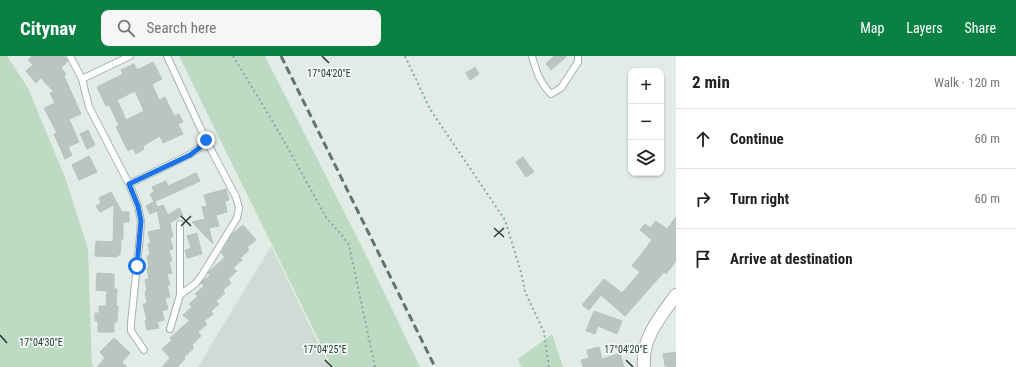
<!DOCTYPE html>
<meta charset="utf-8">
<style>
:root{--surface:#fff;--page:#f6f6f6;--text:#222;--muted:#767676;--line:#e0e0e0;--accent:#0b8043}
body{margin:0;font-family:"Roboto Condensed",sans-serif;background:var(--page);color:var(--text)}
.controls{position:absolute;right:12px;top:12px;display:grid;overflow:hidden;border-radius:8px;box-shadow:0 1px 3px #0004}
.controls button{width:36px;height:36px;display:grid;place-items:center;padding:0;border:0;border-bottom:1px solid var(--line);background:var(--surface);color:var(--text);font:20px sans-serif}
.stop{position:absolute;width:12px;height:12px;margin:-9px;border:3px solid #1a73e8;border-radius:50%;background:#fff}
.stop.end{background:#1a73e8;border-color:#fff;box-shadow:0 1px 4px #0008}
.list{margin:0;padding:0;list-style:none}
h2{display:flex;justify-content:space-between;align-items:center;height:52px;margin:0;padding:0 16px;font-size:17px}
h2 small{font-size:13px;font-weight:400;color:var(--muted)}
.list li{display:grid;grid-template-columns:26px 1fr auto;gap:12px;align-items:center;box-sizing:border-box;height:60px;padding:0 16px;border-top:1px solid var(--line)}
.list b{display:block;font-size:15px;white-space:nowrap}
.list em{font-size:13px;font-style:normal;color:var(--muted)}
.icon{flex:none;width:22px;height:22px;fill:none;stroke:currentColor;stroke-width:2;stroke-linecap:round;stroke-linejoin:round}
.map{position:relative;flex:none;width:676px;height:311px;overflow:hidden}
header{display:flex;align-items:center;gap:24px;box-sizing:border-box;height:56px;padding:0 20px;background:var(--accent);color:#fff}
header strong{font-size:19px}
nav{display:flex;gap:22px;margin-inline-start:auto;font-size:14px}
.search{width:280px;height:36px;background:var(--page);display:flex;align-items:center;gap:10px;box-sizing:border-box;padding:0 14px;border-radius:8px;color:var(--muted);font-size:15px}
main{display:flex}
aside{flex:1;background:var(--surface)}
.map>svg:first-child{display:block}
.built{fill:#d1dbd5}
.green{fill:#bddac3}
.building{fill:#b8c6bf;stroke:#b6c4bd;fill-rule:evenodd}
.lines{fill:none;stroke-linecap:round;stroke-linejoin:round}
.service-casing{stroke:#a6b3ad;stroke-width:8}
.minor-casing{stroke:#a6b3ad;stroke-width:14}
.path{stroke:#86ac9d;stroke-width:2;stroke-dasharray:2 3;stroke-linecap:butt}
.service{stroke:#fff;stroke-width:6}
.minor{stroke:#fff;stroke-width:12}
.rail{stroke:#5f766e;stroke-width:3;stroke-dasharray:8 4;stroke-linecap:butt}
.route{stroke:#1a73e8;stroke-width:5}
.ticks{fill:none;stroke:#243b33;stroke-width:1.5}
.ticks-label{font-size:10px;text-anchor:middle;fill:#243b33;stroke:#f3f8f5;stroke-width:3.5;stroke-linejoin:round;paint-order:stroke}
</style>
<header>
<strong>Citynav</strong>
<div class="search"><svg class="icon" aria-label="search" viewBox="0 0 24 24"><circle cx="10" cy="10" r="6"/><path d="M15 15l6 6"/></svg>Search here</div>
<nav><a>Map</a><a>Layers</a><a>Share</a></nav>
</header>
<main>
<div class="map">
<svg width="676" height="311" viewBox="0 0 676 311">
<rect width="100%" height="100%" fill="#e3ebe7"/>
<path class="built" d="M 271,190 L 330,311 L 198,311 Z"/>
<path class="green" d="M 0,0 L 7,0 L 28,32 L 66,124 L 88,193 L 92,309 L 94,311 L 0,311 Z
M 179,0 L 265,0 L 365,197 L 420,311 L 332,311 Z
M 552,278 L 563,311 L 521,311 L 518,303 Z"/>
<path class="building" d="M 32,0 L 64,0 L 68,5 L 61,12 L 66,18 L 64,20 L 81,58 L 69,63 L 79,86 L 68,91 L 72,99 L 65,103 L 54,78 L 57,77 L 44,52 L 55,47 L 50,37 L 54,36 L 41,22 L 36,27 L 26,15 L 33,9 L 28,4 Z
M 554,0 L 567,0 L 551,14 L 546,8 Z
M 153,6 L 162,23 L 152,28 L 159,44 L 165,41 L 174,60 L 179,58 L 183,66 L 178,68 L 183,78 L 163,87 L 160,80 L 143,90 L 144,93 L 136,98 L 133,92 L 128,95 L 116,71 L 119,69 L 109,49 L 106,50 L 97,31 L 123,18 L 121,14 L 134,8 L 137,14 ZM 135,35 L 144,55 L 126,64 L 117,44 Z
M 475,11 L 479,18 L 470,24 L 466,17 Z
M 88,74 L 95,89 L 87,93 L 80,78 Z
M 89,100 L 97,116 L 79,124 L 72,109 Z
M 523,101 L 534,116 L 526,121 L 516,106 Z
M 196,117 L 200,125 L 154,146 L 150,138 L 154,136 L 152,131 L 166,125 L 168,130 Z
M 226,133 L 229,144 L 225,145 L 227,156 L 216,159 L 219,170 L 209,172 L 213,188 L 192,166 L 205,163 L 202,151 L 207,150 L 204,139 Z
M 111,136 L 122,156 L 129,156 L 129,166 L 123,166 L 123,183 L 121,183 L 120,199 L 117,199 L 117,201 L 95,200 L 96,185 L 113,186 L 114,149 L 100,156 L 96,150 L 101,147 L 99,142 Z
M 155,145 L 157,151 L 163,149 L 168,159 L 179,152 L 183,159 L 170,167 L 173,181 L 170,182 L 173,193 L 169,194 L 172,205 L 169,205 L 172,217 L 167,218 L 170,229 L 167,229 L 170,241 L 165,242 L 168,253 L 162,255 L 164,264 L 157,266 L 159,272 L 147,274 L 145,265 L 147,264 L 143,248 L 147,247 L 145,236 L 147,235 L 145,224 L 149,223 L 147,212 L 149,211 L 147,200 L 150,199 L 148,188 L 151,187 L 148,176 L 161,173 L 157,155 L 150,158 L 146,150 Z
M 676,161 L 676,205 L 666,218 L 664,216 L 625,260 L 601,239 L 589,254 L 582,249 L 604,223 L 622,237 L 640,216 L 632,210 L 652,184 L 640,174 L 645,168 L 650,172 L 656,165 L 667,173 Z
M 243,169 L 256,184 L 247,191 L 249,194 L 240,202 L 242,204 L 233,212 L 237,215 L 228,223 L 231,227 L 223,234 L 225,237 L 216,245 L 219,248 L 211,255 L 213,258 L 204,265 L 207,268 L 198,276 L 201,280 L 192,289 L 194,292 L 184,301 L 185,303 L 177,311 L 162,311 L 170,302 L 162,293 L 172,284 L 170,282 L 190,264 L 189,264 L 183,259 L 192,251 L 189,248 L 198,240 L 195,238 L 204,230 L 201,227 L 210,219 L 208,217 L 210,215 L 225,201 L 221,197 L 232,178 Z
M 197,177 L 202,198 L 187,202 L 185,194 L 191,192 L 187,180 Z
M 97,217 L 114,218 L 114,233 L 117,233 L 116,250 L 118,250 L 117,266 L 114,266 L 114,276 L 98,276 L 98,265 L 95,265 L 95,257 L 99,257 L 99,250 L 106,250 L 107,235 L 96,234 Z
M 594,255 L 622,265 L 617,278 L 598,270 L 595,278 L 586,275 Z
M 114,282 L 130,297 L 122,306 L 127,311 L 97,311 L 105,302 L 100,296 Z
M 599,291 L 602,303 L 620,297 L 624,311 L 583,311 L 581,304 L 589,302 L 587,294 Z
M 676,296 L 676,311 L 665,310 L 663,298 Z"/>
<g class="lines">
<g class="service-casing">
<path id="service" d="M 70,0 L 82,23 L 89,51 L 129,128 L 138,150 L 141,165 L 140,180 L 131,267 L 131,275 L 144,294
M 167,0 L 206,84 L 236,141 L 239,152 L 237,162 L 202,219 L 196,227 L 180,239 L 170,273
M 532,0 C 536,15 540,27 551,38 L 561,32 L 578,6 L 578,0
M 82,23 L 130,0
M 129,128 L 189,99 L 198,93 L 206,84
M 180,239 L 180,168"/>
</g>
<g class="minor-casing">
<path id="minor" d="M 644,311 C 641,283 660,261 676,239"/>
</g>
<path class="path" d="M 233,0 L 279,76 L 327,163 L 341,178 L 349,189 L 375,311
M 405,0 L 430,53 L 505,164 L 521,216 L 525,236 L 544,276 L 549,311"/>
<use href="#service" class="service"/>
<use href="#minor" class="minor"/>
<path class="rail" d="M 281,0 L 435,311"/>
</g>
<g class="lines">
<path class="route" d="M 137,210 L 141,165 L 138,150 L 129,128 L 190,99 L 198,93 L 206,84"/>
</g>
<path class="ticks" d="M 322,0 L 329,7M 181,160 L 191,170M 181,170 L 191,160M 494,172 L 504,181M 494,181 L 504,172M 0,279 L 7,287M 325,304 L 332,311M 626,304 L 633,311"/>
<g class="ticks-label">
<text x="329" y="21">17°04'20"E</text>
<text x="41" y="290">17°04'30"E</text>
<text x="325" y="297">17°04'25"E</text>
<text x="626" y="297">17°04'20"E</text>
</g>
</svg>
<div class="controls">
<button>+</button>
<button>−</button>
<button><svg class="icon" aria-label="layers" viewBox="0 0 24 24"><path d="M12 4l9 5-9 5-9-5zM3 14l9 5 9-5"/></svg></button>
</div>
<div class="stop" style="left:137px;top:210px"></div>
<div class="stop end" style="left:206px;top:84px"></div>
</div>
<aside>
<h2>2 min<small>Walk · 120 m</small></h2>
<ul class="list">
<li><svg class="icon" aria-label="ahead" viewBox="0 0 24 24"><path d="M12 20V5M6 11l6-6 6 6"/></svg><div><b>Continue</b></div><em>60 m</em></li>
<li><svg class="icon" aria-label="right" viewBox="0 0 24 24"><path d="M7 20v-9h11M14 6l5 5-5 5"/></svg><div><b>Turn right</b></div><em>60 m</em></li>
<li><svg class="icon" aria-label="arrive" viewBox="0 0 24 24"><path d="M6 21V4h12l-3 4 3 4H6"/></svg><div><b>Arrive at destination</b></div></li>
</ul>
</aside>
</main>
